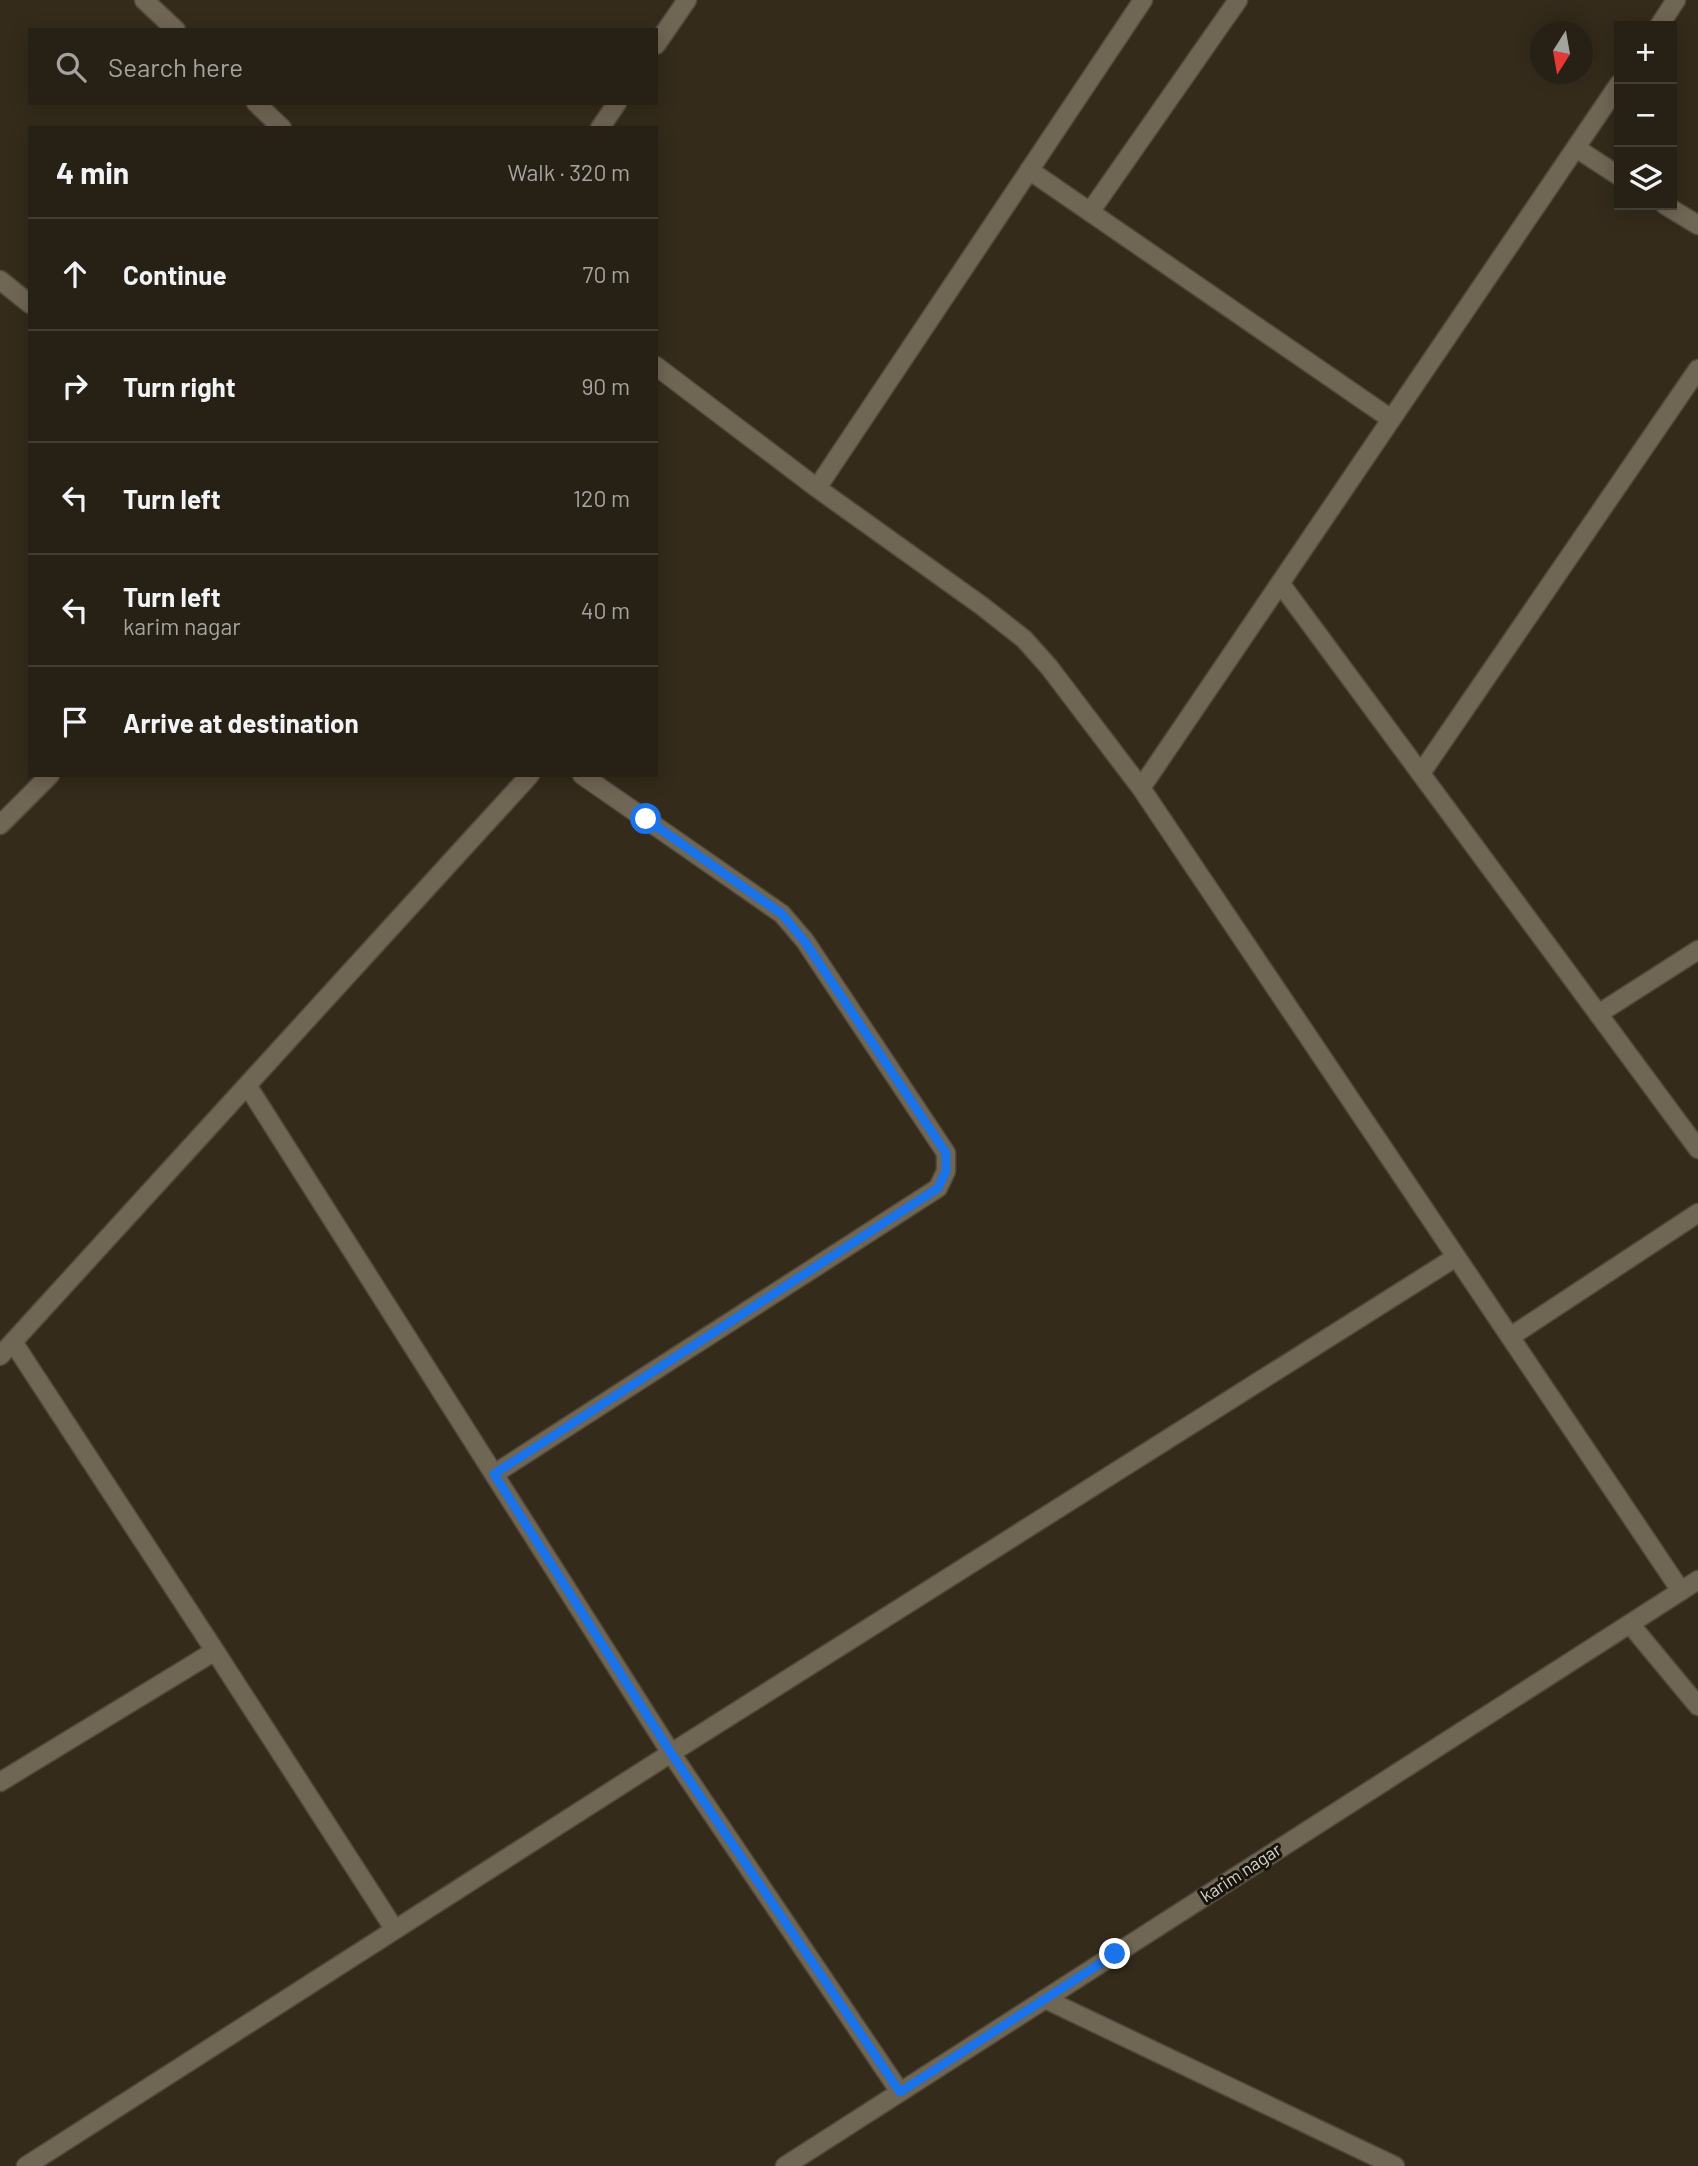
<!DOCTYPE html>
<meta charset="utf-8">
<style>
:root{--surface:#272014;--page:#2f281d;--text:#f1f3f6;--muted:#a4a3a0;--line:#433e34}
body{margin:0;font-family:Barlow,sans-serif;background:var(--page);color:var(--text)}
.controls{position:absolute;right:21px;top:21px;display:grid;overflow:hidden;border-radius:0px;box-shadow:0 4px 18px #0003}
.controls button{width:63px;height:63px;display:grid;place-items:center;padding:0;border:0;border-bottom:2px solid var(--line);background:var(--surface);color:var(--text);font:35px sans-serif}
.compass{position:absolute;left:1530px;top:21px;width:63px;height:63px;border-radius:50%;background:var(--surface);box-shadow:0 4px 18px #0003;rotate:191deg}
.stop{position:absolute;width:21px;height:21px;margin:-16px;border:5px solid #1a73e8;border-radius:50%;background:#fff}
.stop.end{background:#1a73e8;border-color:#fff;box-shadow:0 2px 7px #0008}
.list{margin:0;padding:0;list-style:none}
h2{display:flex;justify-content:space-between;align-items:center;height:91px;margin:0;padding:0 28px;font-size:30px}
h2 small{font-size:23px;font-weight:400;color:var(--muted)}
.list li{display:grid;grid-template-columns:46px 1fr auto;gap:21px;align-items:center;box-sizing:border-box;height:112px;padding:0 28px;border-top:2px solid var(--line)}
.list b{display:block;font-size:26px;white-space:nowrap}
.list p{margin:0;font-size:23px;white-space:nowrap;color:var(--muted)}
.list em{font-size:23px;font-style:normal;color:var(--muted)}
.icon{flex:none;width:38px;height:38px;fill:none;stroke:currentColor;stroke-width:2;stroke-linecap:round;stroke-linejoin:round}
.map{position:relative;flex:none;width:1698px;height:2166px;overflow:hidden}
.search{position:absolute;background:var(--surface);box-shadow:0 4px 18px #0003;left:28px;top:28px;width:630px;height:77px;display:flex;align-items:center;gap:18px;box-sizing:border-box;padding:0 24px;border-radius:0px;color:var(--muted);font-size:26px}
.panel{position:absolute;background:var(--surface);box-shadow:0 4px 18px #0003;left:28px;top:126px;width:630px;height:651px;border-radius:0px}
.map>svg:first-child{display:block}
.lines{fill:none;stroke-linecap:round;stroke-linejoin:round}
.minor-casing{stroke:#50493c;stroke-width:21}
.tertiary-casing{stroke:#50493c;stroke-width:21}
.minor{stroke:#706654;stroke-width:18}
.tertiary{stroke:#706654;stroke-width:18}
.route{stroke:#1a73e8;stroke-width:9}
.labels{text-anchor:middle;stroke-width:6;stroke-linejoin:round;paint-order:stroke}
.street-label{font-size:18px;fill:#d7d2c8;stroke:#18140d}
</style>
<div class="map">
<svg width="1698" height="2166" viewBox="0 0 1698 2166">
<rect width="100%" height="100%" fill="#342b1b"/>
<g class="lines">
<g class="minor-casing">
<path id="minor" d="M 144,0 L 176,30
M 1659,26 L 1676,0
M 656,45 L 687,0
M 1619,84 L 1141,788 L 1681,1591
M 256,103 L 282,128
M 600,128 L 617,103
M 1576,148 L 1619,176
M 1029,170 L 1391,419
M 1665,205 L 1698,225
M 1090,212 L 1238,0
M 0,280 L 30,304
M 656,366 L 817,488 L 982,606 L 1024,639 L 1049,667 L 1141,788
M 817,488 L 1143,0
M 1280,583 L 1698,1149
M 1421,773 L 1698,369
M 0,825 L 50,775
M 1598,1014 L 1698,950
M 247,1085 L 671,1753 L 900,2092
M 1510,1337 L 1698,1213
M 13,1342 L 215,1651 L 395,1930
M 0,1356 L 530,775
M 494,1474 L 938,1188 L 946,1171 L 946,1153 L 805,941 L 782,914 L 582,775
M 1630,1624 L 1698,1706
M 0,1782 L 215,1651
M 1045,1999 L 1395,2166
M 26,2166 L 671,1753 L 1456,1257"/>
</g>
<g class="tertiary-casing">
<path id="tertiary" d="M 785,2166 L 1698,1580"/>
</g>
<use href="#minor" class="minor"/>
<use href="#tertiary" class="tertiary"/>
</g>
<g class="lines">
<path class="route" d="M 646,819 L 782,914 L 805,942 L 946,1153 L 946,1171 L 938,1188 L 494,1474 L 671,1753 L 900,2092 L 1115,1954"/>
</g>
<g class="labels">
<g class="street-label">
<text transform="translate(1241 1873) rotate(-33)" y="6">karim nagar</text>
</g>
</g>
</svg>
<div class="controls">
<button>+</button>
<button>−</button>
<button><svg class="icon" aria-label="layers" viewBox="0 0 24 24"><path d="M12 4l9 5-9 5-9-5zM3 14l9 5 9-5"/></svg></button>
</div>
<svg class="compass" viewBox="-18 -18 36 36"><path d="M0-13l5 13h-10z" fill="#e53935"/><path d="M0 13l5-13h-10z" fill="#a4a3a0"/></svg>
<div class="stop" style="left:646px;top:819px"></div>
<div class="stop end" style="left:1115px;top:1954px"></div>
<div class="search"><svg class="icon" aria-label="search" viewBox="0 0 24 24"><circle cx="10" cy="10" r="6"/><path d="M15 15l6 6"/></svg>Search here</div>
<section class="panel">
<h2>4 min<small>Walk · 320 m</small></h2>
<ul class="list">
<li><svg class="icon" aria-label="ahead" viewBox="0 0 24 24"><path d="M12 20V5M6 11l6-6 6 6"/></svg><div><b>Continue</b></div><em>70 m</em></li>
<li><svg class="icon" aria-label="right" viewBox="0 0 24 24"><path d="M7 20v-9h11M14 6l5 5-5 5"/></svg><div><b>Turn right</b></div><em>90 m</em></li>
<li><svg class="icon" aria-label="left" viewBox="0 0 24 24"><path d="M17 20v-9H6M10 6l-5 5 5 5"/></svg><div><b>Turn left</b></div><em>120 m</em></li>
<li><svg class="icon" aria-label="left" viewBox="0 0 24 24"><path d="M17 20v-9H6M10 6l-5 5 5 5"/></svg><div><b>Turn left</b><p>karim nagar</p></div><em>40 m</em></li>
<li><svg class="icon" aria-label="arrive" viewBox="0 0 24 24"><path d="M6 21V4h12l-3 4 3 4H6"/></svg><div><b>Arrive at destination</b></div></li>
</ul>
</section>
</div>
